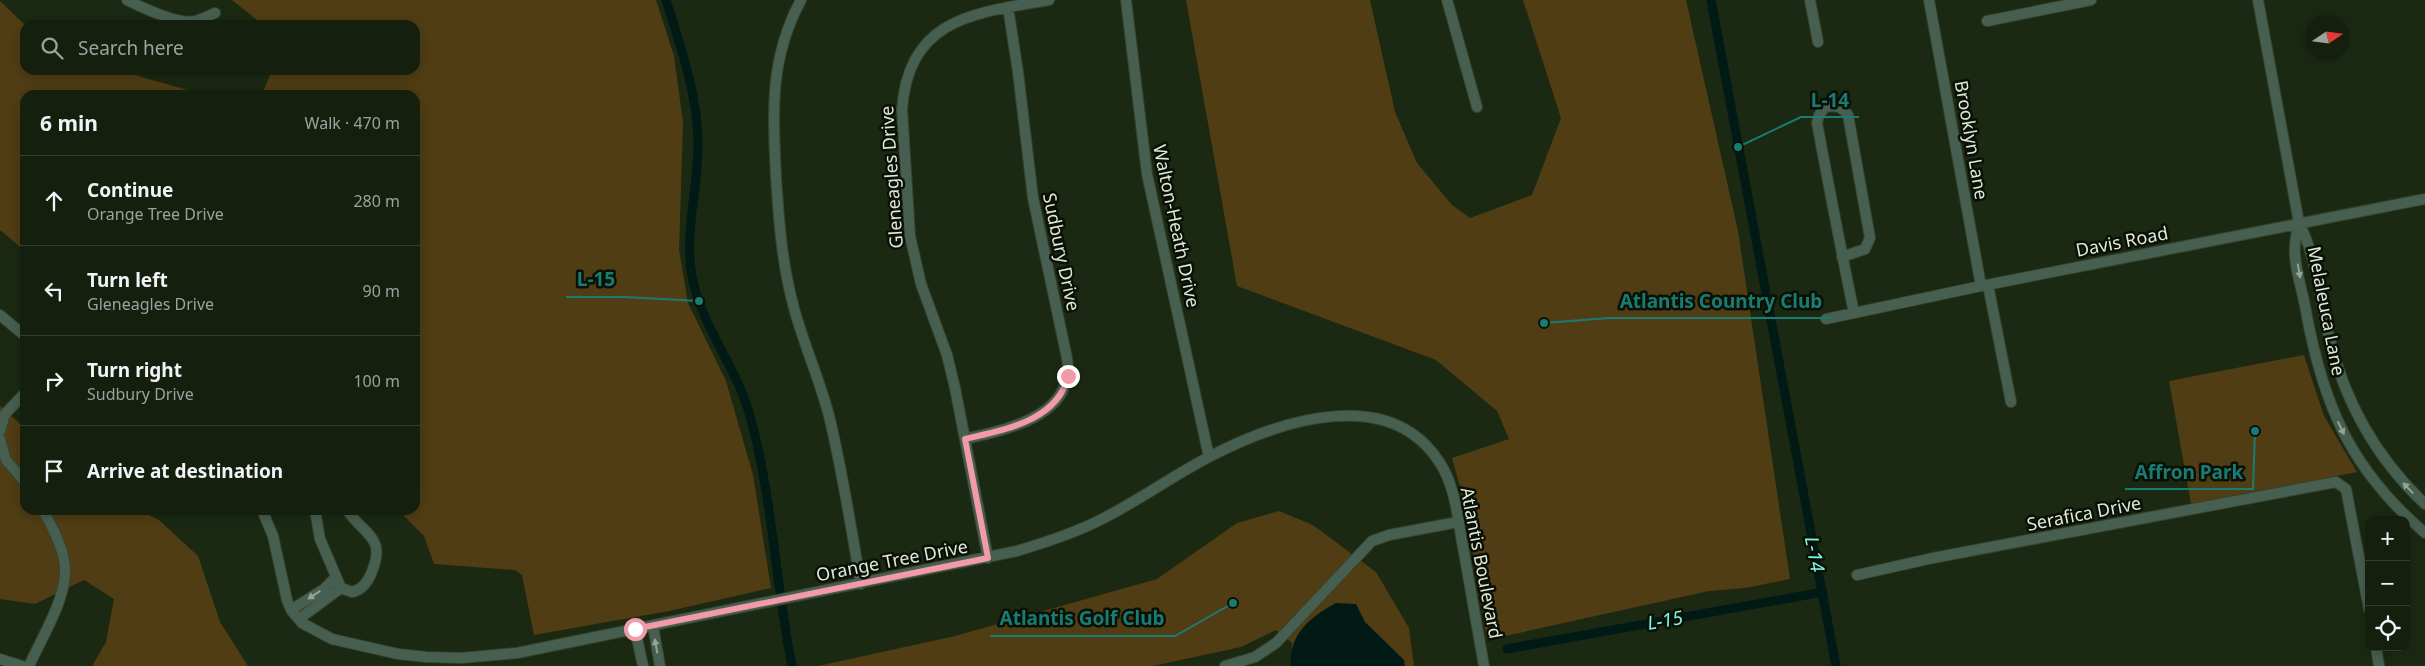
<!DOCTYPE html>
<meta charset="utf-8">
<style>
:root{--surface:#141f0e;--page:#212c1c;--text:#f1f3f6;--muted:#9da29e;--line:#333d2e}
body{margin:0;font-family:"Noto Sans",sans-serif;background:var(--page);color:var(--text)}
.controls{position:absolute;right:15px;bottom:15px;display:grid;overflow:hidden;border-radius:10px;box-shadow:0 2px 12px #0003}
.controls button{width:45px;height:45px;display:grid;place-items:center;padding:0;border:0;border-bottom:1px solid var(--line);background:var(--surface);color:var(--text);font:25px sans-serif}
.compass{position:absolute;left:2305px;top:15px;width:45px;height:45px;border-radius:50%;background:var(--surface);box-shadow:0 2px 12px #0003;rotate:77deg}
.stop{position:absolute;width:15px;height:15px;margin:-11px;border:4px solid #f39aa8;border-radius:50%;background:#fff}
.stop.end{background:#f39aa8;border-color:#fff;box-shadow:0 1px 5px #0008}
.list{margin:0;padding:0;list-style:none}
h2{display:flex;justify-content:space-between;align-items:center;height:65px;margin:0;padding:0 20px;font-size:21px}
h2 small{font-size:16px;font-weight:400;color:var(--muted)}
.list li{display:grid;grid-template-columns:32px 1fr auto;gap:15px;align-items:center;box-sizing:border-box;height:90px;padding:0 20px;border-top:1px solid var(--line)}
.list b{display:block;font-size:19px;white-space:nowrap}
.list p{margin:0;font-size:16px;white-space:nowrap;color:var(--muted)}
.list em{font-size:16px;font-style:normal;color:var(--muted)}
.icon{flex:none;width:28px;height:28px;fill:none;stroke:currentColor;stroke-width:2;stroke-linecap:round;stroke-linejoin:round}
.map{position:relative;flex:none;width:2425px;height:666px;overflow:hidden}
.search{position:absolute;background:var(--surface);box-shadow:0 2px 12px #0003;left:20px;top:20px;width:400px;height:55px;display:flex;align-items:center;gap:12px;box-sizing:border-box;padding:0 18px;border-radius:15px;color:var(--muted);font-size:19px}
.panel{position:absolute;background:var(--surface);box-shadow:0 2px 12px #0003;left:20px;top:90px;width:400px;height:425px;border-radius:15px}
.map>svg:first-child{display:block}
.green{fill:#503d14}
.water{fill:#011a16}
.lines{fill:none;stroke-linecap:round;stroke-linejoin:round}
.canal{stroke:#011a16;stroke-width:9}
.minor-casing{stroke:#36442e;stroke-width:12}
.minor{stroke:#475f51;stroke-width:10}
.oneway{fill:#93a496}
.route{stroke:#f39aa8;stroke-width:6}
.labels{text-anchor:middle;stroke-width:5;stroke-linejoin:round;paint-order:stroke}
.street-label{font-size:18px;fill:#dfe9da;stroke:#0a1006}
.water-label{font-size:19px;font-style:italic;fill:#7cf6e5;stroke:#0a1006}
.leader{fill:none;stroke:#197c73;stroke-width:2}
.callout-dot{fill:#197c73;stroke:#0a1006;stroke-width:2}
.callout-label{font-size:19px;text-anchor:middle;font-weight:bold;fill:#197c73;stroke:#0a1006;stroke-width:5;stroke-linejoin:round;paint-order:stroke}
</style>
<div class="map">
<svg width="2425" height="666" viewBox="0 0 2425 666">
<rect width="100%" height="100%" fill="#1b2912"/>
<path class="green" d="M 232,0 L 656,0 L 674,56 L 683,122 L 679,250 L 688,303 L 726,381 L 753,475 L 771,588 L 669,611 L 534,635 L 522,575 L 515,570 L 434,564 L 424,536 L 398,510 L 415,510 L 415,95 L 262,95 L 272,70 L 415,70 L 415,25 L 263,25 Z
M 1186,0 L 1370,0 L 1395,112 L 1417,163 L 1452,205 L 1470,218 L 1532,195 L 1561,118 L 1523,0 L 1686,0 L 1738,231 L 1790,579 L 1745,588 L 1709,591 L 1487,640 L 1465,505 L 1452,458 L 1509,439 L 1497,411 L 1436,360 L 1237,286 Z
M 0,1 L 25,25 L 25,70 L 117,70 L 205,95 L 25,95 L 25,251 L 0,230 Z
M 2304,355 L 2324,416 L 2357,472 L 2191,504 L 2169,381 Z
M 0,406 L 25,428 L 25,510 L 138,510 L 159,520 L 198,556 L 220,622 L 248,666 L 92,666 L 106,642 L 114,599 L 84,580 L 35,604 L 0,599 Z
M 1279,511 L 1313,525 L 1376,572 L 1409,628 L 1414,666 L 1291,666 L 1292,643 L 1276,630 L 1241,647 L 1153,666 L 818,666 L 955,636 L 1157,579 L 1237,523 Z"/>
<path class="water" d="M 1336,603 L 1356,604 L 1365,622 L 1404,660 L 1405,666 L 1291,666 C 1288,635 1311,616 1336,603 Z"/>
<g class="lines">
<path class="canal" d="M 666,0 C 680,45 697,93 698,140 C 699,185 684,232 692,276 C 701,326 737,367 750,416 C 773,498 775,583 792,666
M 1711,0 L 1836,666
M 1507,649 L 1823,592"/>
<g class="minor-casing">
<path id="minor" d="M 127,0 C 143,8 178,25 196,21 C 202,19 209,16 215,13
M 801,0 C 769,59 773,113 776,177 C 779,222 782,265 794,308 C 804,346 821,382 830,420 C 843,474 851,529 861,584
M 1126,0 L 1147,174 L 1209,457
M 1447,0 L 1477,107
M 1810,0 L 1818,42
M 1929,0 L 1981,286
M 2258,0 L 2299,223 C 2317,258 2320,299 2329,337 C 2345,402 2377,459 2425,504
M 1987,21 L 2091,0
M 2299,223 C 2297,231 2295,239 2295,246 C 2293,263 2302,289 2305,306 C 2322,402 2349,468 2425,533
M 1842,257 L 1865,249 L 1870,238 L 1848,115 C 1841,106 1836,105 1825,107 L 1819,115 L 1817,123 C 1829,187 1841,250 1854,313
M 1988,285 L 2011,402
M 0,315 L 25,336
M 1826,319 L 1981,286 L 2425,199
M 0,431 L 5,414 L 25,393
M 0,439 L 6,460 L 25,482
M 965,439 C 1008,429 1076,416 1067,358 L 1033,198 L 1018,72 L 1008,7
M 262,510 L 273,536 L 287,600 L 291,610 L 302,623 L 332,639 L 398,654 L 426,657 L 461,658 L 517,653 L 1017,551 C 1046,542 1075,533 1102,519 C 1138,501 1171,477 1207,458 C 1277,421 1395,380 1444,470 C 1456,493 1458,521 1463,547 C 1470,586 1477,626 1484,666
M 315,510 L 320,539 L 341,588 L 352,592 C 362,590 367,583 371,574 C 387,537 365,536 347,510
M 988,558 L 955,388 L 947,355 L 921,284 L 910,236 L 902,109 C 909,17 976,13 1049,0
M 1857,575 L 1933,558 L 2336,482 L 2346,489 L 2369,609
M 291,610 L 324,589 L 336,577
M 299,619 L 341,588
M 653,626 L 660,666
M 635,629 L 643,666
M 2376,647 L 2379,666
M 0,659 L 22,666
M 29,666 C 42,636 71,593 64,560 C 61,543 51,525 43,510
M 1225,666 L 1255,657 L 1276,643 L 1372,541 L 1389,535 L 1458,522"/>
</g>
<use href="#minor" class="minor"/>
</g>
<defs><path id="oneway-solid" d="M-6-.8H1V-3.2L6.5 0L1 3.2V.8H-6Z" transform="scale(1.25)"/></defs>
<g class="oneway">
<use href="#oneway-solid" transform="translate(2299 271) rotate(80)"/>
<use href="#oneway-solid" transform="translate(2341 428) rotate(64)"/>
<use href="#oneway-solid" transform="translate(2408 488) rotate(-134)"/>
<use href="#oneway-solid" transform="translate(314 595) rotate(147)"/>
<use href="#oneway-solid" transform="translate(656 646) rotate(-101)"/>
</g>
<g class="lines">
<path class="route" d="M 635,629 L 988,558 L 965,439 C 1003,430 1058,421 1068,376"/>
</g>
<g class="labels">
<g class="street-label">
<text transform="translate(1971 140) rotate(80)" y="6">Brooklyn Lane</text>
<text transform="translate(892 177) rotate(-94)" y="6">Gleneagles Drive</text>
<text transform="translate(1176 226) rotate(78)" y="6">Walton-Heath Drive</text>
<text transform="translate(2122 242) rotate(-11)" y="6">Davis Road</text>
<text transform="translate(1061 252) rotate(78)" y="6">Sudbury Drive</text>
<text transform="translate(2326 311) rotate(79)" y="6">Melaleuca Lane</text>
<text transform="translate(2084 514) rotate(-11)" y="6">Serafica Drive</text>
<text transform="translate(892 561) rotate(-11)" y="6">Orange Tree Drive</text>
<text transform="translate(1481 563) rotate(79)" y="6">Atlantis Boulevard</text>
</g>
<g class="water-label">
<text transform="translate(1815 554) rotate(79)" y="7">L-14</text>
<text transform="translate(1665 620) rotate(-10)" y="7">L-15</text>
</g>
</g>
<path class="leader" d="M1738 147L1801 117H1859M699 301L625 297H566M1544 323L1609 318H1832M2255 431L2253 489H2125M1233 603L1175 636H990"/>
<g class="callout-dot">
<circle cx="1738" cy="147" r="5"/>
<circle cx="699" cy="301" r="5"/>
<circle cx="1544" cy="323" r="5"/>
<circle cx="2255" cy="431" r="5"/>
<circle cx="1233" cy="603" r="5"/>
</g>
<g class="callout-label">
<text x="1830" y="107">L-14</text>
<text x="596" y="286">L-15</text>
<text x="1721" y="308">Atlantis Country Club</text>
<text x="2189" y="479">Affron Park</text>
<text x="1082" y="625">Atlantis Golf Club</text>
</g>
</svg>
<div class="controls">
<button>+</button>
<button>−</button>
<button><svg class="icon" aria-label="locate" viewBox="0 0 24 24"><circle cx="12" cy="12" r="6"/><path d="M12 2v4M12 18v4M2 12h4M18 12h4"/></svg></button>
</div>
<svg class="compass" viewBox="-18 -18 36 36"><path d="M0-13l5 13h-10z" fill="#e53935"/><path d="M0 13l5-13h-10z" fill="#9da29e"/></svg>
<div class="stop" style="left:635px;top:629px"></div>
<div class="stop end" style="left:1068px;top:376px"></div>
<div class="search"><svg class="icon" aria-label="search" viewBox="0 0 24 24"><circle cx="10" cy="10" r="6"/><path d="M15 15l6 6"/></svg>Search here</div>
<section class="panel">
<h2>6 min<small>Walk · 470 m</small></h2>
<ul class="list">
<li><svg class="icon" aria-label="ahead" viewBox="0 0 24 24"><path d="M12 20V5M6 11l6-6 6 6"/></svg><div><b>Continue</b><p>Orange Tree Drive</p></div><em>280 m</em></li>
<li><svg class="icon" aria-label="left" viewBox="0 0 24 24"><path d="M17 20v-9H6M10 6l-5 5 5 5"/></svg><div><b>Turn left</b><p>Gleneagles Drive</p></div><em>90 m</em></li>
<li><svg class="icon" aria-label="right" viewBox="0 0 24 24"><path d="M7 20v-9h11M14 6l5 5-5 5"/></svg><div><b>Turn right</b><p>Sudbury Drive</p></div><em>100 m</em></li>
<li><svg class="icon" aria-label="arrive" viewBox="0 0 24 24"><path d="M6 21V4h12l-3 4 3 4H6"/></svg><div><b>Arrive at destination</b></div></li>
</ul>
</section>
</div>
